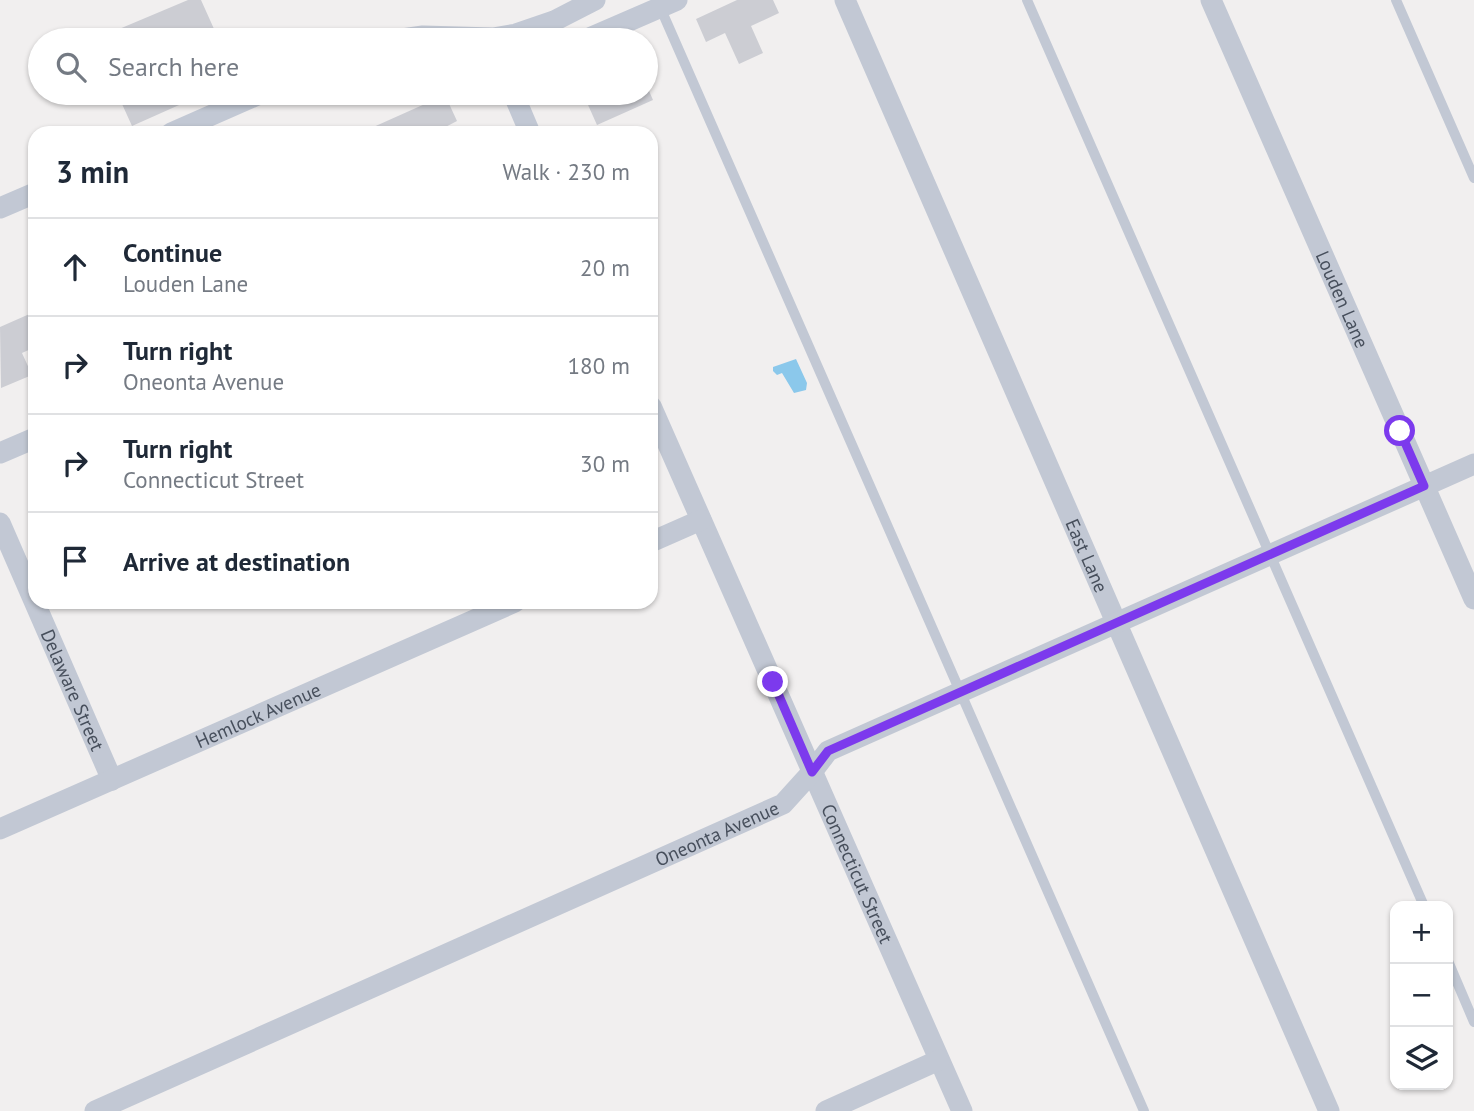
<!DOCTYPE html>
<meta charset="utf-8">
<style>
:root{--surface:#fff;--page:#f6f6f7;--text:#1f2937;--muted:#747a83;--line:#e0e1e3}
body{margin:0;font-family:"PT Sans",sans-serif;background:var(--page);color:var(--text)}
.controls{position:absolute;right:21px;bottom:21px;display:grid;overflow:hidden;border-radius:14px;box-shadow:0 2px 5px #0004}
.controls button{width:63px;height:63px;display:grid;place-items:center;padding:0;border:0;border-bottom:2px solid var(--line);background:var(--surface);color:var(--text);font:35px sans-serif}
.stop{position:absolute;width:21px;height:21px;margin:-16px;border:5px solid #7c3aed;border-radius:50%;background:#fff}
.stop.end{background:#7c3aed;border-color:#fff;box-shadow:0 2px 7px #0008}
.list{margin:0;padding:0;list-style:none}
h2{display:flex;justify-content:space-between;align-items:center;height:91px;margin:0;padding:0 28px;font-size:30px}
h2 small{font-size:23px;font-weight:400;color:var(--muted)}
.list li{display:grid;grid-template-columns:46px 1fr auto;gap:21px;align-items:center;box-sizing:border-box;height:98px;padding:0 28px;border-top:2px solid var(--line)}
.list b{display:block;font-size:26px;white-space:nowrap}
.list p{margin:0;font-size:23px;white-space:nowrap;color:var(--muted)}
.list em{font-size:23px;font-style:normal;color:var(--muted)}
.icon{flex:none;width:38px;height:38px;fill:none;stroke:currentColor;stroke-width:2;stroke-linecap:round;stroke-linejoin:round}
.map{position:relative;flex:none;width:1474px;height:1111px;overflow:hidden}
.search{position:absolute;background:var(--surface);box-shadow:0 2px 5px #0004;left:28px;top:28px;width:630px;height:77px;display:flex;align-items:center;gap:18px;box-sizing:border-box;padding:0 24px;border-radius:38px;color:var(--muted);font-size:26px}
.panel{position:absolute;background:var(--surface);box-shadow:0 2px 5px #0004;left:28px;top:126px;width:630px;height:483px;border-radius:21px}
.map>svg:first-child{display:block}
.water{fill:#8bc8eb}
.building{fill:#cccdd3}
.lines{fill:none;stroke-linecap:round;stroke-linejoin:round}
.lane{stroke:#c2c8d4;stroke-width:10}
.street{stroke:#c2c8d4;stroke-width:21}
.route{stroke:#7c3aed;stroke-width:9}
.labels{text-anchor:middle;stroke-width:6;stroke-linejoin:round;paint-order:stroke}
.street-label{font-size:19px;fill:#474f5c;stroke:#fff}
</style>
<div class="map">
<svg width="1474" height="1111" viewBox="0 0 1474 1111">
<rect width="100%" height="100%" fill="#f1efef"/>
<path class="water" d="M 796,359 L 807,383 L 806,390 L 794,393 L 782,373 L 777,375 L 773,371 L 773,367 Z"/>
<path class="building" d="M 188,0 L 201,0 L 219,40 L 93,40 Z
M 737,0 L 773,0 L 779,13 L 751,26 L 763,53 L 739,64 L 725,33 L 706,42 L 696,19 Z
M 646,84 L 653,100 L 597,125 L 584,96 L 590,93 L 646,93 Z
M 117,93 L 206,93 L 132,126 Z
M 445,95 L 457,121 L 434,133 L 360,133 Z
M 34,312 L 35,347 L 22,353 L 32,375 L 1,388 L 0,327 Z"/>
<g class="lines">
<path class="lane" d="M 1027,0 L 1424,906
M 1396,0 L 1474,178
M 660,7 L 1144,1111
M 1448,961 L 1474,1022"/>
<g class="street">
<path id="s1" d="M 845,0 L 1329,1111"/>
<path id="s2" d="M 1211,0 L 1474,599"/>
<path d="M 395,40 L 423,36 L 493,38 L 516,34 L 554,21 L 595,0"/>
<path d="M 585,40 L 677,0"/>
<path d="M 513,93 L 530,133"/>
<path d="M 171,133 L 262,93"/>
<path d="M 0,208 L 35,193"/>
<path id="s3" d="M 651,406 L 962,1111"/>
<path d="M 0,453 L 35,438"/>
<path id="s4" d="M 0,523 L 112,780"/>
<path d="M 651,542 L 701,520"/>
<path id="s5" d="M 0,829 L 515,602"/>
<path id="s6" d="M 95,1111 L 783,804 L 812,772 L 828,751 L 1474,464"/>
<path d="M 826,1111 L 939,1060"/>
</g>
</g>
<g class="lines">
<path class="route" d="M 773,682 L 812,772 L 828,751 L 1424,486 L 1400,431"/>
</g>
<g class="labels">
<g class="street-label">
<text dy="7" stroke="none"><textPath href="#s2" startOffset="327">Louden Lane</textPath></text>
<text dy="7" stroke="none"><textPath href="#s1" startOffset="606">East Lane</textPath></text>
<text dy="7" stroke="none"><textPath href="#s4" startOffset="182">Delaware Street</textPath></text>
<text dy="7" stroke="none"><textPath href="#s5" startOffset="282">Hemlock Avenue</textPath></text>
<text dy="7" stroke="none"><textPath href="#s6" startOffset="681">Oneonta Avenue</textPath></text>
<text dy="7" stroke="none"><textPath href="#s3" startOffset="511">Connecticut Street</textPath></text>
</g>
</g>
</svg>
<div class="controls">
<button>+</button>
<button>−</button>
<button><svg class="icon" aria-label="layers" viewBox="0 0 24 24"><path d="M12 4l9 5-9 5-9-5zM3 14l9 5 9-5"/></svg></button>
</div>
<div class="stop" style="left:1400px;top:431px"></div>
<div class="stop end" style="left:773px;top:682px"></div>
<div class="search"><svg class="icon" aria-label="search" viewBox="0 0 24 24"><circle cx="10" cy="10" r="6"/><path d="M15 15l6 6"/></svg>Search here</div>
<section class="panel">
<h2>3 min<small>Walk · 230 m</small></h2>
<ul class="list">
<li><svg class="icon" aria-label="ahead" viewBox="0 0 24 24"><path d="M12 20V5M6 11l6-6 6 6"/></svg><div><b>Continue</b><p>Louden Lane</p></div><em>20 m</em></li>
<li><svg class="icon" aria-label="right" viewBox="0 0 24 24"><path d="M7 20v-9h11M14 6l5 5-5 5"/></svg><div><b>Turn right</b><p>Oneonta Avenue</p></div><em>180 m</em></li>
<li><svg class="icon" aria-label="right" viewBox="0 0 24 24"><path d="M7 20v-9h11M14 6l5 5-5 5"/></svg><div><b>Turn right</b><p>Connecticut Street</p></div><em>30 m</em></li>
<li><svg class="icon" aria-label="arrive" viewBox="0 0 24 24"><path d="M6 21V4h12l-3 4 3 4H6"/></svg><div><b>Arrive at destination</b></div></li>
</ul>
</section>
</div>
